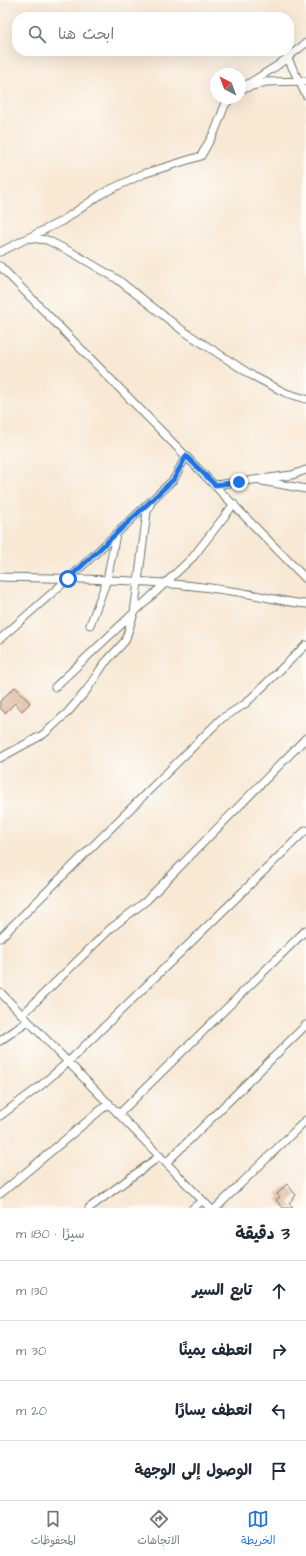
<!DOCTYPE html>
<html lang="ar">
<meta charset="utf-8">
<style>
:root{--surface:#fff;--page:#f6f6f7;--text:#1f2937;--muted:#747a83;--line:#e0e1e3;--accent:#1a73e8}
body{margin:0;font-family:"Architects Daughter","Playpen Sans Arabic",sans-serif;background:var(--page);color:var(--text);direction:rtl}
.compass{position:absolute;left:210px;top:68px;width:36px;height:36px;border-radius:50%;background:var(--surface);box-shadow:0 4px 16px #0002;rotate:319deg}
.stop{position:absolute;width:12px;height:12px;margin:-9px;border:3px solid #1a73e8;border-radius:50%;background:#fff}
.stop.end{background:#1a73e8;border-color:#fff;box-shadow:0 1px 4px #0008}
.list{margin:0;padding:0;list-style:none}
h2{display:flex;justify-content:space-between;align-items:center;height:52px;margin:0;padding:0 16px;font-size:17px}
h2 small{font-size:13px;font-weight:400;color:var(--muted)}
.list li{display:grid;grid-template-columns:26px 1fr auto;gap:12px;align-items:center;box-sizing:border-box;height:60px;padding:0 16px;border-top:1px solid var(--line)}
.list b{display:block;font-size:15px;white-space:nowrap}
.list em{font-size:13px;font-style:normal;color:var(--muted)}
.icon{flex:none;width:22px;height:22px;fill:none;stroke:currentColor;stroke-width:2;stroke-linecap:round;stroke-linejoin:round}
.map{position:relative;flex:none;width:306px;height:1208px;overflow:hidden;direction:ltr}
.search{position:absolute;background:var(--surface);box-shadow:0 4px 16px #0002;left:12px;right:12px;top:12px;height:44px;display:flex;align-items:center;gap:10px;box-sizing:border-box;padding:0 14px;border-radius:16px;color:var(--muted);font-size:15px}
.sheet{height:292px;background:var(--surface)}
nav{display:flex;justify-content:space-around;align-items:center;box-sizing:border-box;height:56px;border-top:1px solid var(--line);background:var(--surface);font-size:11px;color:var(--muted)}
nav a{display:grid;justify-items:center;gap:2px}
nav .on{color:var(--accent)}
.map>svg:first-child{display:block}
.building{fill:#daaa8b}
.lines{fill:none;stroke-linecap:round;stroke-linejoin:round}
.street-casing{stroke:#6b796c;stroke-width:9}
.street{stroke:#fff;stroke-width:7}
.route{stroke:#1a73e8;stroke-width:5}
</style>
<div class="map">
<svg width="306" height="1208" viewBox="0 0 306 1208">
<rect width="100%" height="100%" fill="#fdfcf7"/>
<filter id="ink" filterUnits="userSpaceOnUse"><feTurbulence type="fractalNoise" baseFrequency=".025" numOctaves="2"/><feDisplacementMap in="SourceGraphic" scale="8" xChannelSelector="R" yChannelSelector="G"/><feConvolveMatrix kernelMatrix="1 2 1 2 8 2 1 2 1" color-interpolation-filters="sRGB"/></filter>
<filter id="wash" filterUnits="userSpaceOnUse"><feTurbulence type="fractalNoise" baseFrequency=".012" numOctaves="4" result="noise"/><feDisplacementMap in="SourceGraphic" scale="16" xChannelSelector="R" yChannelSelector="G"/><feGaussianBlur stdDeviation="0.9" result="paint"/><feColorMatrix in="noise" values="0 0 0 0 0 0 0 0 0 0 0 0 0 0 0 0 0 1.4 0 .05"/><feComposite in="paint" operator="in"/></filter>
<g filter="url(#wash)">
<rect width="100%" height="100%" fill="#f8e8d4"/>
<g id="blocks">
<path class="building" d="M 15,687 L 30,703 L 22,711 L 15,703 L 5,713 L 0,708 L 0,701 Z
M 287,1184 L 296,1195 L 289,1203 L 293,1208 L 283,1208 L 276,1200 L 280,1197 L 277,1194 Z"/>
</g>
</g>
<g filter="url(#ink)">
<use href="#blocks" fill-opacity="0" stroke="#6b796c" stroke-width="1"/>
<g class="lines">
<g class="street-casing">
<path id="street" d="M 287,57 L 306,95
M 246,88 L 266,82 L 306,81
M 240,89 L 278,65 L 306,43
M 28,238 L 47,240 L 73,253 L 117,279 L 182,330 L 253,376 L 286,393 L 306,399
M 0,252 L 62,221 L 103,193 L 143,174 L 201,156 L 215,131 L 225,105 L 231,98
M 0,266 L 306,579
M 262,481 L 306,489
M 215,485 L 292,475 L 306,470
M 0,577 C 77,579 155,579 231,591 C 256,594 281,602 306,604
M 90,625 L 107,580 L 116,534
M 0,639 L 77,571 L 174,479 L 186,456
M 55,687 L 193,557 L 234,504
M 0,758 L 44,734 L 68,712 L 86,691 L 104,664 L 125,641 L 134,613 L 147,512 L 152,500
M 0,938 L 221,719 L 245,704 L 306,645
M 0,992 L 210,1208
M 22,1015 L 110,929 L 146,901 L 306,738
M 0,1041 L 28,1021
M 119,1114 L 306,930
M 0,1116 L 39,1087 L 68,1062 L 306,830
M 166,1163 L 306,1025
M 0,1194 L 109,1103
M 89,1208 L 160,1156
M 193,1208 L 202,1201
M 216,1208 L 306,1120"/>
</g>
<use href="#street" class="street"/>
</g>
</g>
<g class="lines" filter="url(#ink)">
<path class="route" d="M 68,579 L 174,479 L 186,456 L 215,485 L 239,482"/>
</g>
</svg>
<svg class="compass" viewBox="-18 -18 36 36"><path d="M0-13l5 13h-10z" fill="#e53935"/><path d="M0 13l5-13h-10z" fill="#747a83"/></svg>
<div class="stop" style="left:68px;top:579px"></div>
<div class="stop end" style="left:239px;top:482px"></div>
<div class="search"><svg class="icon" aria-label="search" viewBox="0 0 24 24"><circle cx="10" cy="10" r="6"/><path d="M15 15l6 6"/></svg>ابحث هنا</div>
</div>
<section class="sheet">
<h2>3 دقيقة<small>سيرًا · 180 m</small></h2>
<ul class="list">
<li><svg class="icon" aria-label="ahead" viewBox="0 0 24 24"><path d="M12 20V5M6 11l6-6 6 6"/></svg><div><b>تابع السير</b></div><em>130 m</em></li>
<li><svg class="icon" aria-label="right" viewBox="0 0 24 24"><path d="M7 20v-9h11M14 6l5 5-5 5"/></svg><div><b>انعطف يمينًا</b></div><em>30 m</em></li>
<li><svg class="icon" aria-label="left" viewBox="0 0 24 24"><path d="M17 20v-9H6M10 6l-5 5 5 5"/></svg><div><b>انعطف يسارًا</b></div><em>20 m</em></li>
<li><svg class="icon" aria-label="arrive" viewBox="0 0 24 24"><path d="M6 21V4h12l-3 4 3 4H6"/></svg><div><b>الوصول إلى الوجهة</b></div></li>
</ul>
</section>
<nav>
<a class="on"><svg class="icon" aria-label="map" viewBox="0 0 24 24"><path d="M3 6l6-2 6 2 6-2v14l-6 2-6-2-6 2zM9 4v14M15 6v14"/></svg>الخريطة</a>
<a><svg class="icon" aria-label="directions" viewBox="0 0 24 24"><path d="M12 3l9 9-9 9-9-9zM9 14v-3h6M13 9l2 2-2 2"/></svg>الاتجاهات</a>
<a><svg class="icon" aria-label="saved" viewBox="0 0 24 24"><path d="M7 4h10v16l-5-4-5 4z"/></svg>المحفوظات</a>
</nav>
